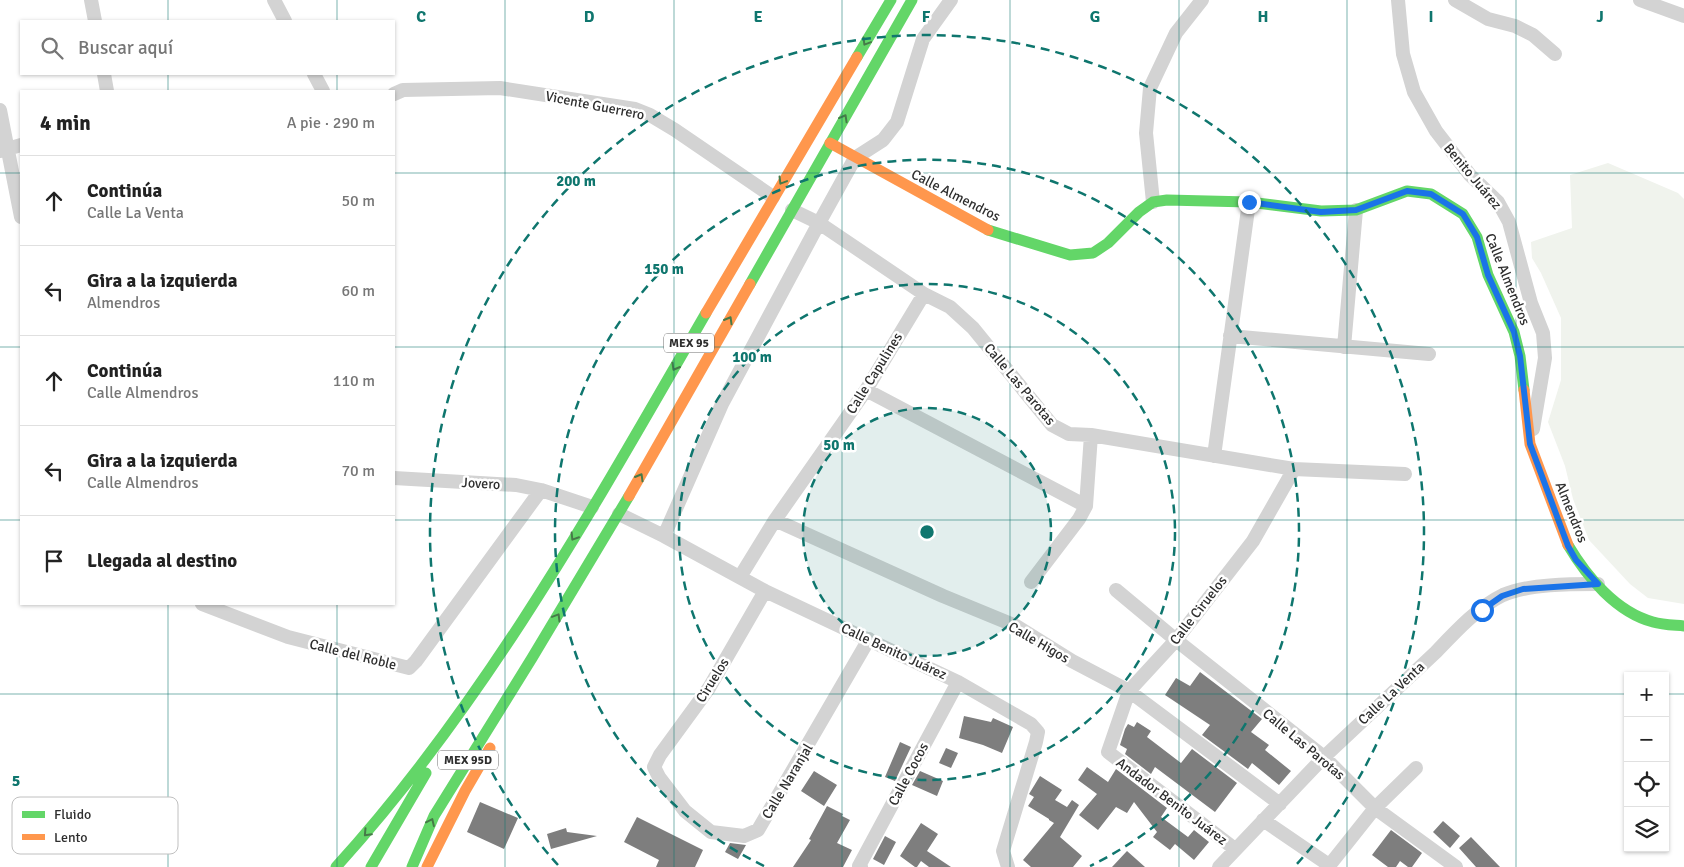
<!DOCTYPE html>
<html lang="es">
<meta charset="utf-8">
<style>
:root{--surface:#fff;--page:#f6f6f6;--text:#222;--muted:#767676;--line:#e0e0e0}
body{margin:0;font-family:Signika,sans-serif;background:var(--page);color:var(--text)}
.controls{position:absolute;right:15px;bottom:15px;display:grid;overflow:hidden;border-radius:0px;box-shadow:0 1px 4px #0004}
.controls button{width:45px;height:45px;display:grid;place-items:center;padding:0;border:0;border-bottom:1px solid var(--line);background:var(--surface);color:var(--text);font:25px sans-serif}
.stop{position:absolute;width:15px;height:15px;margin:-11px;border:4px solid #1a73e8;border-radius:50%;background:#fff}
.stop.end{background:#1a73e8;border-color:#fff;box-shadow:0 1px 5px #0008}
.list{margin:0;padding:0;list-style:none}
h2{display:flex;justify-content:space-between;align-items:center;height:65px;margin:0;padding:0 20px;font-size:21px}
h2 small{font-size:16px;font-weight:400;color:var(--muted)}
.list li{display:grid;grid-template-columns:32px 1fr auto;gap:15px;align-items:center;box-sizing:border-box;height:90px;padding:0 20px;border-top:1px solid var(--line)}
.list b{display:block;font-size:19px;white-space:nowrap}
.list p{margin:0;font-size:16px;white-space:nowrap;color:var(--muted)}
.list em{font-size:16px;font-style:normal;color:var(--muted)}
.icon{flex:none;width:28px;height:28px;fill:none;stroke:currentColor;stroke-width:2;stroke-linecap:round;stroke-linejoin:round}
.map{position:relative;flex:none;width:1684px;height:867px;overflow:hidden}
.search{position:absolute;background:var(--surface);box-shadow:0 1px 4px #0004;left:20px;top:20px;width:375px;height:55px;display:flex;align-items:center;gap:12px;box-sizing:border-box;padding:0 18px;border-radius:0px;color:var(--muted);font-size:19px}
.panel{position:absolute;background:var(--surface);box-shadow:0 1px 4px #0004;left:20px;top:90px;width:375px;height:515px;border-radius:0px}
.map>svg:first-child{display:block}
.green{fill:#f0f3ed}
.building{fill:#7e7e7e}
.lines{fill:none;stroke-linecap:round;stroke-linejoin:round}
.street{stroke:#d3d3d3;stroke-width:14}
.fast{stroke:#63d668;stroke-width:11}
.slow{stroke:#ff974d;stroke-width:11}
.oneway{stroke:#467a48}
.route{stroke:#1a73e8;stroke-width:6}
.grid{fill:none;stroke:#0f766e;stroke-width:1;stroke-opacity:0.55}
.ring{fill:none;stroke:#0f766e;stroke-width:2.5;stroke-dasharray:9 6}
.labels{text-anchor:middle;stroke-width:5;stroke-linejoin:round;paint-order:stroke}
.shield{fill:#fff;stroke:#6d6d6d;stroke-width:1}
.shield-label{font-size:12px;font-weight:bold;fill:#2e2e2e}
.street-label{font-size:14px;fill:#2e2e2e;stroke:#fff}
.key{fill:#fff;stroke:#c0c0c0;stroke-width:1}
.key-label{font-size:14px;fill:#2e2e2e}
.grid-label{font-size:16px;text-anchor:middle;font-weight:bold;fill:#0f766e;stroke:#fff;stroke-width:5;stroke-linejoin:round;paint-order:stroke}
.centre{fill:#0f766e;stroke:#fff;stroke-width:2.5}
.ring-label{font-size:15px;text-anchor:middle;font-weight:bold;fill:#0f766e;stroke:#fff;stroke-width:5;stroke-linejoin:round;paint-order:stroke}
</style>
<div class="map">
<svg width="1684" height="867" viewBox="0 0 1684 867">
<rect width="100%" height="100%" fill="#fff"/>
<path class="green" d="M 1608,163 L 1678,193 L 1684,199 L 1684,604 L 1648,598 L 1630,584 L 1589,540 L 1573,499 L 1565,466 L 1548,422 L 1561,380 L 1561,318 L 1541,273 L 1532,258 L 1531,242 L 1572,228 L 1570,175 Z"/>
<path class="building" d="M 1200,672 L 1262,719 L 1251,732 L 1269,745 L 1265,750 L 1291,771 L 1279,785 L 1252,763 L 1248,769 L 1202,735 L 1210,725 L 1165,695 L 1176,678 L 1190,686 Z
M 964,716 L 991,722 L 993,718 L 1013,727 L 1002,753 L 983,745 L 959,738 Z
M 1137,722 L 1151,731 L 1147,737 L 1181,763 L 1192,749 L 1237,783 L 1215,812 L 1155,767 L 1151,774 L 1125,754 L 1127,749 L 1120,745 L 1125,729 L 1128,724 L 1134,727 Z
M 900,742 L 911,747 L 895,781 L 885,777 Z
M 946,748 L 958,753 L 951,768 L 939,763 Z
M 1087,767 L 1108,782 L 1116,769 L 1167,808 L 1161,817 L 1188,837 L 1194,830 L 1209,842 L 1194,860 L 1175,844 L 1170,850 L 1153,837 L 1157,832 L 1134,802 L 1127,813 L 1116,807 L 1098,830 L 1079,815 L 1097,794 L 1078,780 Z
M 814,771 L 837,785 L 824,806 L 801,791 Z
M 920,771 L 943,781 L 937,796 L 912,785 Z
M 1040,776 L 1062,790 L 1055,800 L 1067,807 L 1072,800 L 1079,805 L 1060,837 L 1082,856 L 1073,867 L 1031,867 L 1023,860 L 1054,823 L 1049,820 L 1049,819 L 1028,806 L 1034,797 L 1029,794 Z
M 480,802 L 518,818 L 504,849 L 467,832 Z
M 827,806 L 843,814 L 842,816 L 850,820 L 837,843 L 852,850 L 843,867 L 793,867 L 811,840 L 809,839 Z
M 637,817 L 703,850 L 695,867 L 656,867 L 659,860 L 624,842 Z
M 1443,821 L 1460,836 L 1450,848 L 1433,832 Z
M 921,823 L 938,834 L 927,851 L 951,867 L 929,867 L 921,861 L 917,867 L 915,867 L 900,856 Z
M 566,828 L 567,832 L 597,836 L 551,849 L 547,834 Z
M 1391,830 L 1422,853 L 1412,867 L 1408,867 L 1400,861 L 1396,867 L 1388,867 L 1372,855 Z
M 885,836 L 896,842 L 884,865 L 873,859 Z
M 1471,837 L 1500,867 L 1476,867 L 1459,848 Z
M 730,843 L 746,845 L 738,859 L 725,852 Z
M 1127,851 L 1145,867 L 1112,867 Z"/>
<g class="lines">
<path class="street" d="M 91,0 L 95,21
M 274,0 L 285,21
M 1398,0 L 1403,54 L 1414,92 L 1436,131 L 1470,175 L 1498,202 L 1509,222 L 1531,303 L 1543,333 L 1545,358 L 1533,429
M 1455,0 L 1488,19 L 1515,26 L 1533,35 L 1555,54
M 1640,0 L 1684,16
M 104,74 L 107,91
M 314,74 L 323,91
M 394,94 L 403,90 L 500,88 L 635,109 L 650,115 L 675,130 L 773,197
M 0,110 L 21,217
M 0,151 L 21,145
M 1153,202 L 1146,133 L 1150,88 L 1176,33 L 1202,0
M 792,210 L 819,223 L 924,294 L 950,307 L 973,328 L 1052,425 L 1069,434 L 1091,435 L 1294,469 L 1405,474
M 1230,336 L 1429,354
M 1344,347 L 1356,210
M 866,390 L 1086,506
M 1214,456 L 1249,202
M 394,478 L 516,485 L 541,490 L 592,507
M 619,514 L 664,536 L 765,591 L 958,682 L 1031,724 L 1038,732 L 1036,742 L 1003,851 L 1008,867
M 775,520 L 943,596 L 1016,626 L 1072,661 L 1129,691 L 1280,804
M 664,536 L 722,404 L 819,223 L 855,158 L 883,140 L 897,122 L 923,39 L 951,0
M 740,577 L 775,520 L 866,390 L 924,294
M 1031,582 L 1079,519 L 1086,506 L 1091,435
M 1116,590 L 1176,640 L 1324,757 L 1375,808 L 1456,867
M 765,591 L 709,688 L 660,755 L 654,767 L 659,777 L 685,811 L 711,832 L 744,836 L 758,830 L 869,639
M 202,604 L 288,637 L 409,668 L 416,661 L 541,490
M 1263,820 L 1329,865
M 1235,849 L 1108,752 L 1129,691 L 1176,640 L 1253,541 L 1294,469
M 861,867 L 859,866 L 958,682
M 1219,867 L 1324,757 L 1436,652 C 1455,632 1478,607 1503,595 C 1528,584 1571,584 1598,584
M 1328,867 L 1375,808 L 1416,768"/>
<path class="fast" d="M 857,57 L 891,0
M 988,230 L 1070,255 L 1093,253 L 1108,243 L 1139,212 L 1153,202 L 1167,200 L 1249,202 L 1321,211 L 1356,210 L 1407,191 L 1431,194 L 1463,214 L 1477,237 L 1488,275 L 1514,332 L 1520,356 L 1524,390
M 750,284 L 912,0
M 1568,545 C 1587,577 1616,612 1653,622 C 1663,625 1674,625 1684,626
M 336,867 C 486,702 595,505 706,313
M 371,867 L 426,773
M 412,867 L 434,816 L 532,658 L 629,496"/>
<path class="slow" d="M 830,143 L 988,230
M 706,313 L 857,57
M 1524,390 L 1530,444 L 1568,545
M 629,496 L 750,284
M 427,867 L 465,791 L 490,748"/>
</g>
<defs><path id="oneway-chevron" d="M-2-3.5L2.5 0L-2 3.5" fill="none" stroke-width="1.6" stroke-linecap="round" stroke-linejoin="round" transform="scale(1.25)"/></defs>
<g class="oneway">
<use href="#oneway-chevron" transform="translate(866 42) rotate(121)"/>
<use href="#oneway-chevron" transform="translate(844 118) rotate(-61)"/>
<use href="#oneway-chevron" transform="translate(782 181) rotate(121)"/>
<use href="#oneway-chevron" transform="translate(729 320) rotate(-60)"/>
<use href="#oneway-chevron" transform="translate(675 367) rotate(120)"/>
<use href="#oneway-chevron" transform="translate(640 477) rotate(-60)"/>
<use href="#oneway-chevron" transform="translate(574 537) rotate(122)"/>
<use href="#oneway-chevron" transform="translate(557 617) rotate(-59)"/>
<use href="#oneway-chevron" transform="translate(431 822) rotate(-65)"/>
<use href="#oneway-chevron" transform="translate(367 833) rotate(133)"/>
</g>
<g class="lines">
<path class="route" d="M 1249,202 L 1321,212 L 1356,210 L 1407,191 L 1431,194 L 1463,214 L 1477,237 L 1488,275 L 1514,332 L 1520,356 L 1530,444 L 1568,546 L 1576,560 L 1598,584 L 1523,589 L 1502,596 L 1482,610"/>
</g>
<path class="grid" d="M 168,0 L 168,21M 337,0 L 337,21M 505,0 L 505,867M 674,0 L 674,867M 842,0 L 842,867M 1010,0 L 1010,867M 1179,0 L 1179,867M 1347,0 L 1347,867M 1516,0 L 1516,867M 168,74 L 168,91M 337,74 L 337,91M 0,173 L 21,173M 394,173 L 1684,173M 0,347 L 21,347M 394,347 L 1684,347M 0,520 L 21,520M 394,520 L 1684,520M 168,604 L 168,867M 337,604 L 337,867M 0,694 L 1628,694M 1665,694 L 1684,694"/>
<circle cx="927" cy="532" r="124" fill="#0f766e" fill-opacity=".12"/>
<g class="ring">
<circle cx="927" cy="532" r="124"/>
<circle cx="927" cy="532" r="248"/>
<path d="M764 866A372 372 0 1 1 1090 866"/>
<path d="M558 865A497 497 0 1 1 1296 865"/>
</g>
<g class="labels">
<g class="shield">
<rect x="664" y="333.5" width="50" height="19" rx="4"/>
<rect x="438" y="750.5" width="60" height="19" rx="4"/>
</g>
<g class="shield-label">
<text x="689" y="347">MEX 95</text>
<text x="468" y="764">MEX 95D</text>
</g>
<g class="street-label">
<text transform="translate(595 105) rotate(11)" y="5">Vicente Guerrero</text>
<text transform="translate(1473 176) rotate(50)" y="5">Benito Juárez</text>
<text transform="translate(956 195) rotate(27)" y="5">Calle Almendros</text>
<text transform="translate(1508 279) rotate(68)" y="5">Calle Almendros</text>
<text transform="translate(874 373) rotate(-58)" y="5">Calle Capulines</text>
<text transform="translate(1020 384) rotate(50)" y="5">Calle Las Parotas</text>
<text transform="translate(481 483) rotate(3)" y="5">Jovero</text>
<text transform="translate(1572 512) rotate(68)" y="5">Almendros</text>
<text transform="translate(1198 610) rotate(-52)" y="5">Calle Ciruelos</text>
<text transform="translate(1039 642) rotate(30)" y="5">Calle Higos</text>
<text transform="translate(894 651) rotate(25)" y="5">Calle Benito Juárez</text>
<text transform="translate(353 654) rotate(14)" y="5">Calle del Roble</text>
<text transform="translate(712 680) rotate(-58)" y="5">Ciruelos</text>
<text transform="translate(1391 693) rotate(-43)" y="5">Calle La Venta</text>
<text transform="translate(1304 744) rotate(40)" y="5">Calle Las Parotas</text>
<text transform="translate(908 774) rotate(-62)" y="5">Calle Cocos</text>
<text transform="translate(787 781) rotate(-59)" y="5">Calle Naranjal</text>
<text transform="translate(1172 801) rotate(37)" y="5">Andador Benito Juárez</text>
</g>
</g>
<rect x="12" y="797" width="166" height="57" rx="8" class="key"/>
<rect x="22" y="811" width="23" height="7" fill="#63d668"/>
<rect x="22" y="834" width="23" height="6" fill="#ff974d"/>
<g class="key-label">
<text x="54" y="819">Fluido</text>
<text x="54" y="842">Lento</text>
</g>
<g class="grid-label">
<text x="421" y="22">C</text>
<text x="589" y="22">D</text>
<text x="758" y="22">E</text>
<text x="926" y="22">F</text>
<text x="1095" y="22">G</text>
<text x="1263" y="22">H</text>
<text x="1431" y="22">I</text>
<text x="1600" y="22">J</text>
<text x="16" y="786">5</text>
</g>
<circle cx="927" cy="532" r="8" class="centre"/>
<g class="ring-label">
<text x="576" y="186">200 m</text>
<text x="664" y="274">150 m</text>
<text x="752" y="362">100 m</text>
<text x="839" y="450">50 m</text>
</g>
</svg>
<div class="controls">
<button>+</button>
<button>−</button>
<button><svg class="icon" aria-label="locate" viewBox="0 0 24 24"><circle cx="12" cy="12" r="6"/><path d="M12 2v4M12 18v4M2 12h4M18 12h4"/></svg></button>
<button><svg class="icon" aria-label="layers" viewBox="0 0 24 24"><path d="M12 4l9 5-9 5-9-5zM3 14l9 5 9-5"/></svg></button>
</div>
<div class="stop" style="left:1482px;top:610px"></div>
<div class="stop end" style="left:1249px;top:202px"></div>
<div class="search"><svg class="icon" aria-label="search" viewBox="0 0 24 24"><circle cx="10" cy="10" r="6"/><path d="M15 15l6 6"/></svg>Buscar aquí</div>
<section class="panel">
<h2>4 min<small>A pie · 290 m</small></h2>
<ul class="list">
<li><svg class="icon" aria-label="ahead" viewBox="0 0 24 24"><path d="M12 20V5M6 11l6-6 6 6"/></svg><div><b>Continúa</b><p>Calle La Venta</p></div><em>50 m</em></li>
<li><svg class="icon" aria-label="left" viewBox="0 0 24 24"><path d="M17 20v-9H6M10 6l-5 5 5 5"/></svg><div><b>Gira a la izquierda</b><p>Almendros</p></div><em>60 m</em></li>
<li><svg class="icon" aria-label="ahead" viewBox="0 0 24 24"><path d="M12 20V5M6 11l6-6 6 6"/></svg><div><b>Continúa</b><p>Calle Almendros</p></div><em>110 m</em></li>
<li><svg class="icon" aria-label="left" viewBox="0 0 24 24"><path d="M17 20v-9H6M10 6l-5 5 5 5"/></svg><div><b>Gira a la izquierda</b><p>Calle Almendros</p></div><em>70 m</em></li>
<li><svg class="icon" aria-label="arrive" viewBox="0 0 24 24"><path d="M6 21V4h12l-3 4 3 4H6"/></svg><div><b>Llegada al destino</b></div></li>
</ul>
</section>
</div>
